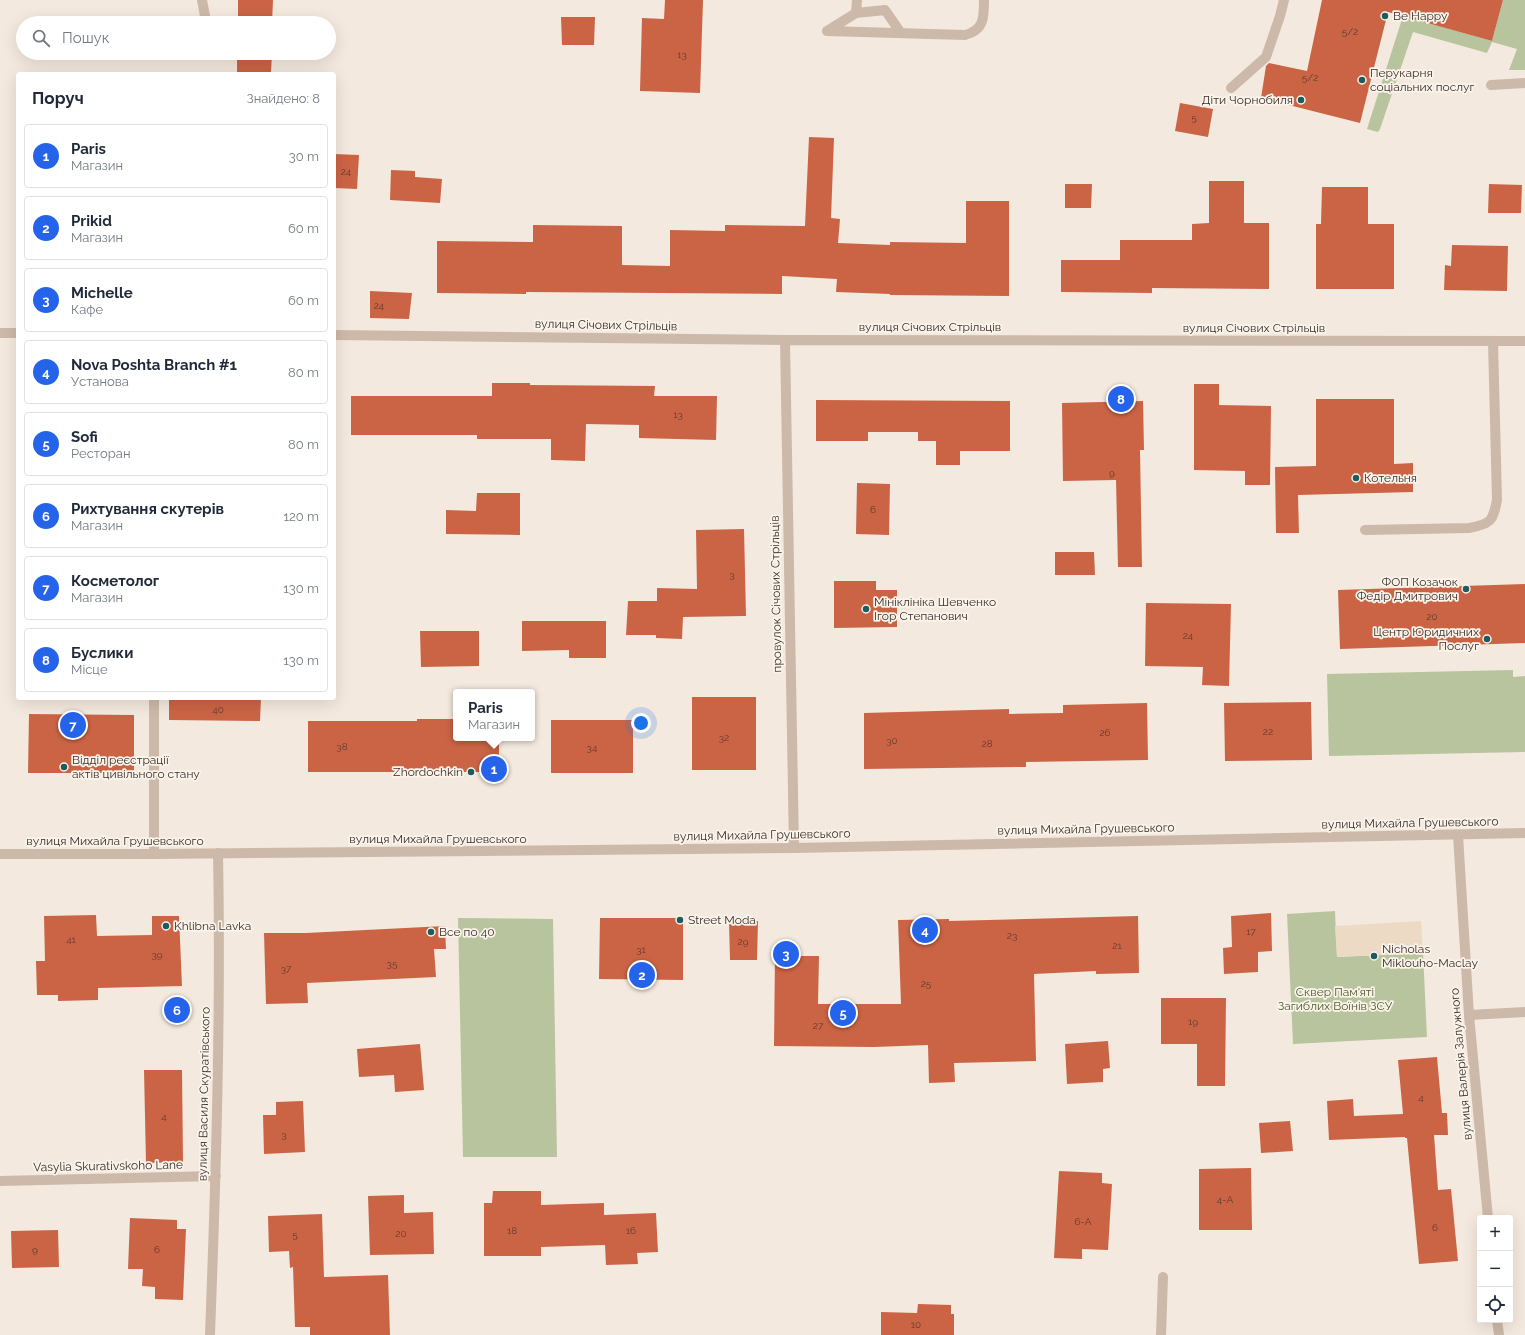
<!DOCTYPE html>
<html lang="uk">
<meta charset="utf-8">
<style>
:root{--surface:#fff;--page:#f2f2f3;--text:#1f2937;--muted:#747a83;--line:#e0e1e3;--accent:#2563eb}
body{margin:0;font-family:Raleway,sans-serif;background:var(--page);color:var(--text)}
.controls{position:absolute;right:12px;bottom:12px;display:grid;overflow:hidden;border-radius:4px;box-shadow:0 4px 16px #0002}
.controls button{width:36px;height:36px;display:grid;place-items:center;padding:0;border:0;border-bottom:1px solid var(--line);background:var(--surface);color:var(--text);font:20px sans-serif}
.you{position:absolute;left:641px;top:723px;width:14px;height:14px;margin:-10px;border:3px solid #fff;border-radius:50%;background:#1a73e8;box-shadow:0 0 0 6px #1a73e833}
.badge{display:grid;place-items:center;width:26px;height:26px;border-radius:50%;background:var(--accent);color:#fff;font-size:13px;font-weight:700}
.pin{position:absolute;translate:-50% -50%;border:2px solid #fff;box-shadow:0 1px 4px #0006}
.popup{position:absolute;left:453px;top:689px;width:82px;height:52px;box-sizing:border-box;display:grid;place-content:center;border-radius:4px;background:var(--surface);filter:drop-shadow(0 1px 3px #0005);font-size:13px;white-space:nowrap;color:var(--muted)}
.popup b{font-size:15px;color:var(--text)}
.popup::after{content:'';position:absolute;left:50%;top:100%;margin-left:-8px;border:8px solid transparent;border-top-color:var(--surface)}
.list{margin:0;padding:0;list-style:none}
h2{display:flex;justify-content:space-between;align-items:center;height:52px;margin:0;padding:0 16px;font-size:17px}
h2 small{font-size:13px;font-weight:400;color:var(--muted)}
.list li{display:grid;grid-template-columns:26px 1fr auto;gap:12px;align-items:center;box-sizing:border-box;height:64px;margin:0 8px 8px;padding:0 8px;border:1px solid var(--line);border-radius:4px}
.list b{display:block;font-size:15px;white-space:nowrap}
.list p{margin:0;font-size:13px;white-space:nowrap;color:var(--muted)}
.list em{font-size:13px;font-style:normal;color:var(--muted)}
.icon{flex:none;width:22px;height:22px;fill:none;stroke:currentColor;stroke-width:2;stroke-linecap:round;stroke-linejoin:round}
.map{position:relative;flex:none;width:1525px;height:1335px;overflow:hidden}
.search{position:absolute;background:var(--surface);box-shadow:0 4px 16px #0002;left:16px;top:16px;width:320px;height:44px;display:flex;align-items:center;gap:10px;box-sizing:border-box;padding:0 14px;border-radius:22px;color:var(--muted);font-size:15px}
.panel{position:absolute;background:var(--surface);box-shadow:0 4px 16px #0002;left:16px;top:72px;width:320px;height:628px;border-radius:4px}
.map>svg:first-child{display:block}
.green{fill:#b8c49d}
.plaza{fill:#eddac5}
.building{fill:#cb6445}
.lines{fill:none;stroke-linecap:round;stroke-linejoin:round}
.service{stroke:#cdb9a9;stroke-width:10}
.minor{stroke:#cdb9a9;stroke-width:10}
.tertiary{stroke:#cdb9a9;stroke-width:10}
.poi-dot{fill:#1c5b5e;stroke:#fbf4eb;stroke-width:1.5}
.labels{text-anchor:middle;stroke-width:3.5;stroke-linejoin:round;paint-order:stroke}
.number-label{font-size:10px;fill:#5e3c30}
.poi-label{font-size:12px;fill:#3a2e29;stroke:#fbf4eb;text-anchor:start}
.street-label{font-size:12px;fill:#3a2e29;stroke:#fbf4eb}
.park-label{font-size:12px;fill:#495a2c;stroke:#fbf4eb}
</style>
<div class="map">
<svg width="1525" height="1335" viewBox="0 0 1525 1335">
<rect width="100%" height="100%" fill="#f4e9de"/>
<path class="green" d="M 1503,0 L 1525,0 L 1525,70 L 1509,70 L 1517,49 L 1492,42 L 1487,53 L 1413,32 L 1380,129 L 1378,132 L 1367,129 L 1403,16 L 1492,41 Z
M 1513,670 L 1513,677 L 1525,676 L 1525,752 L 1329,756 L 1327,674 Z
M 1335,911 L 1337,957 L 1423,953 L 1427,1037 L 1293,1044 L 1287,914 Z
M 458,918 L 553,919 L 557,1157 L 463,1157 Z"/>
<path class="plaza" d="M 1421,921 L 1423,953 L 1337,957 L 1335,926 Z"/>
<path class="building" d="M 238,0 L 273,0 L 272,23 L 238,23 Z
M 665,0 L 703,0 L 700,93 L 640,91 L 642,18 L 664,19 Z
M 1322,0 L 1503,0 L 1492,41 L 1388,12 L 1360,123 L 1261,98 L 1266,66 L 1269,63 L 1307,71 Z
M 561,17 L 595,17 L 594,45 L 562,45 Z
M 237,53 L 272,53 L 271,73 L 237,73 Z
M 1180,103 L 1213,109 L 1208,137 L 1175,131 Z
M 809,137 L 834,138 L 831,218 L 840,219 L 838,243 L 890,245 L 890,242 L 966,243 L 966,201 L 1009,201 L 1009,296 L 890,295 L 890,294 L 836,292 L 837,279 L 782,276 L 782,294 L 526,292 L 526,294 L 437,293 L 437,241 L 533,242 L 533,225 L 622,226 L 622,265 L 670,266 L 670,230 L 725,231 L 725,225 L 805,226 Z
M 334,154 L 359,155 L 357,189 L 334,188 Z
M 391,170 L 415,171 L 415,177 L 442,179 L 440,203 L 390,200 Z
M 1209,181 L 1244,181 L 1244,223 L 1269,223 L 1269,289 L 1152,288 L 1152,293 L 1061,292 L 1061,260 L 1120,260 L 1120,240 L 1192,240 L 1192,224 L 1209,223 Z
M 1065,184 L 1092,184 L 1091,208 L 1065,208 Z
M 1489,184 L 1522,185 L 1521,213 L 1488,213 Z
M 1322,187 L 1368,187 L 1368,224 L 1394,224 L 1394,289 L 1316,289 L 1316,224 L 1321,224 Z
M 1452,245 L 1508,246 L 1507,291 L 1444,290 L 1445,265 L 1451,266 Z
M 370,291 L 412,293 L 409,319 L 370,318 Z
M 492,383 L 530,383 L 530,385 L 655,386 L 654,396 L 717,396 L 716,440 L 639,438 L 639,425 L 586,424 L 585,461 L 551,460 L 551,439 L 477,439 L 477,435 L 351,435 L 351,396 L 492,396 Z
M 1194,384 L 1219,384 L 1219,405 L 1271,406 L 1270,485 L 1245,485 L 1245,471 L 1194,470 Z
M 1316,399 L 1394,399 L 1394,464 L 1413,463 L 1413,492 L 1298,495 L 1299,533 L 1276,533 L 1275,467 L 1316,466 Z
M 816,400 L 1010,401 L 1010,451 L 960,451 L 960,465 L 936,465 L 936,441 L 918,441 L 918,432 L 868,432 L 868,441 L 816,441 Z
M 1143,401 L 1144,450 L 1140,450 L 1142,567 L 1118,567 L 1116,480 L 1063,481 L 1062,403 Z
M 857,483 L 890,484 L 889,535 L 856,534 Z
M 477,493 L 520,493 L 520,535 L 446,534 L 446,510 L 476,511 Z
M 744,529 L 746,616 L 683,617 L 682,639 L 656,638 L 656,635 L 626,635 L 628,601 L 657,601 L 657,588 L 697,589 L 696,530 Z
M 1055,552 L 1094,552 L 1095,575 L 1055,575 Z
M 834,581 L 876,581 L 876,590 L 897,590 L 897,627 L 834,628 Z
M 1525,584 L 1525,643 L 1340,649 L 1338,590 Z
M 1146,603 L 1231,604 L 1229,686 L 1202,685 L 1203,667 L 1145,666 Z
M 522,621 L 606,621 L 606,658 L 569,658 L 569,650 L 522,651 Z
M 420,631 L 479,631 L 479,666 L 421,667 Z
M 692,697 L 756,697 L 756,770 L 692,770 Z
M 169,698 L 261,698 L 260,721 L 169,720 Z
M 1311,702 L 1312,760 L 1225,761 L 1224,703 Z
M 1147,703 L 1148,760 L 1026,762 L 1026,767 L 864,769 L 864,713 L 1009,709 L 1009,714 L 1063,713 L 1063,705 Z
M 29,714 L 134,715 L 134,773 L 28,773 Z
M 417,719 L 456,719 L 456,738 L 499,738 L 499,772 L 308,772 L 308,721 L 417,721 Z
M 551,720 L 633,720 L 633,773 L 551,773 Z
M 1271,913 L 1272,951 L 1258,952 L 1258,972 L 1224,974 L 1223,948 L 1232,947 L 1231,916 Z
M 96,915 L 97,936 L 152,935 L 152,916 L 179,916 L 182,986 L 98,988 L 98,1000 L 58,1001 L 58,995 L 37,995 L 36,961 L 45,961 L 44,916 Z
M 1138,916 L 1139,973 L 1096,974 L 1096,971 L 1034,974 L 1036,1061 L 954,1063 L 955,1082 L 929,1083 L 928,1045 L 874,1047 L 774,1046 L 775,956 L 819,956 L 818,1004 L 901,1004 L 898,920 L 949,919 L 949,921 Z
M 600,918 L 683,918 L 683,980 L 599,979 Z
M 758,921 L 757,960 L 730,960 L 729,922 Z
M 445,926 L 446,949 L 434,949 L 436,977 L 307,983 L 308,1003 L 266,1004 L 264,933 L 306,933 Z
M 1161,998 L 1226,998 L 1225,1086 L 1197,1086 L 1197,1044 L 1161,1044 Z
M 1108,1041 L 1110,1068 L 1103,1069 L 1103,1082 L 1067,1084 L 1065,1044 Z
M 420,1044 L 424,1090 L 395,1092 L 394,1075 L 359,1077 L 357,1049 Z
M 1437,1057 L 1442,1113 L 1447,1113 L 1448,1135 L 1434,1135 L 1438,1190 L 1451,1189 L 1458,1261 L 1419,1264 L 1407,1138 L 1405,1138 L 1405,1137 L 1329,1140 L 1327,1101 L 1353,1099 L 1354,1116 L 1403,1114 L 1398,1060 Z
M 144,1070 L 182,1070 L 183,1162 L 146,1163 Z
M 303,1101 L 305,1152 L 264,1154 L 263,1115 L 276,1115 L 276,1102 Z
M 1290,1121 L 1293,1151 L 1261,1153 L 1259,1123 Z
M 1251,1168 L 1252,1230 L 1199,1230 L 1199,1169 Z
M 1059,1171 L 1102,1173 L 1102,1183 L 1112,1184 L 1108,1250 L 1082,1249 L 1082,1259 L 1054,1258 Z
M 493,1191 L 541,1191 L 541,1205 L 604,1203 L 604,1215 L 656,1213 L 658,1252 L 637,1253 L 638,1264 L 606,1265 L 605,1245 L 541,1247 L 541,1256 L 484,1256 L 484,1203 L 492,1203 Z
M 404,1195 L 404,1213 L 433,1212 L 434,1254 L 370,1255 L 368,1196 Z
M 322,1214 L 324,1277 L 388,1275 L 390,1335 L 310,1335 L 310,1327 L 295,1327 L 293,1267 L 290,1268 L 289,1251 L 269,1252 L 268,1216 Z
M 130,1218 L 177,1220 L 177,1229 L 186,1229 L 183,1300 L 155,1299 L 155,1287 L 142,1286 L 143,1269 L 128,1269 Z
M 58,1230 L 59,1267 L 12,1268 L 11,1231 Z
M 918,1304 L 951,1305 L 951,1314 L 954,1314 L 954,1335 L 881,1335 L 881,1312 L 917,1313 Z"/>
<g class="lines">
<path class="service" d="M 202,0 L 205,16 L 205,23
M 856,13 L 857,0
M 827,31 L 965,35 C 984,30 984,18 984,0
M 827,31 L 856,13 L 885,10 L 901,33
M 1491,85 L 1525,83
M 1231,88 L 1266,57 L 1280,16 L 1284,0
M 1365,530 L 1469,528 C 1491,524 1493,521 1497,500 L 1493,342
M 154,854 L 154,698
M 1469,1015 L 1525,1012
M 1161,1335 L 1163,1277"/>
<path class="minor" d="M 0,333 L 18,333
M 334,335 L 785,340 L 1525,341
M 785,340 L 794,848
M 1458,835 L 1469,1015 L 1488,1218
M 0,1181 L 216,1176
M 1497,1320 L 1499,1335
M 210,1335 C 216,1174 221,1014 218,853"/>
<path class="tertiary" d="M 0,854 L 154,854 L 794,848 L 1525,833"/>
</g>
<g class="poi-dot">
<circle cx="1385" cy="16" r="4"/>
<circle cx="1362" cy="80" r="4"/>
<circle cx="1301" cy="100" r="4"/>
<circle cx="1356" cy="478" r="4"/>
<circle cx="1466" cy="589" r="4"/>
<circle cx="866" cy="609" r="4"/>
<circle cx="1487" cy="639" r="4"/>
<circle cx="64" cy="767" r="4"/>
<circle cx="471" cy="772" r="4"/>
<circle cx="680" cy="920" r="4"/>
<circle cx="166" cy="926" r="4"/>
<circle cx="431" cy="932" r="4"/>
<circle cx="1374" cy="956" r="4"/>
</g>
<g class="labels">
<g class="number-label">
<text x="1350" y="35">5/2</text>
<text x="682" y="58">13</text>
<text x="1310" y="81">5/2</text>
<text x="1194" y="121">5</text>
<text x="346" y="175">24</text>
<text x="379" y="309">24</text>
<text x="678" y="418">13</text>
<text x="1112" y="476">9</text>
<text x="873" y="513">6</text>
<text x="732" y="578">3</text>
<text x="1432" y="620">20</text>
<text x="1188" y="639">24</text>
<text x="218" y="713">40</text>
<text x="1268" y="735">22</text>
<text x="1105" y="736">26</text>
<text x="724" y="741">32</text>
<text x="892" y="744">30</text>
<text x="987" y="747">28</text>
<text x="342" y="750">38</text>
<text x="592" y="751">34</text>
<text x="1251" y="935">17</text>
<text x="1012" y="939">23</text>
<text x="71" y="943">41</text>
<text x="743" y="945">29</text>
<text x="1117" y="949">21</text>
<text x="641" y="953">31</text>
<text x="157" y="958">39</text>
<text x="392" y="967">35</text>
<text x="286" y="972">37</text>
<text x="926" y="987">25</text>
<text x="1193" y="1025">19</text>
<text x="818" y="1029">27</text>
<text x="1421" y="1101">4</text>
<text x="164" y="1120">4</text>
<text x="284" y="1138">3</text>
<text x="1225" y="1203">4-А</text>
<text x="1083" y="1225">6-А</text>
<text x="1435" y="1231">6</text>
<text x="512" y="1234">18</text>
<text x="631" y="1234">16</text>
<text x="401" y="1237">20</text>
<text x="295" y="1238">5</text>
<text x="35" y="1253">9</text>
<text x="157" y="1253">6</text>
<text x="916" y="1328">10</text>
</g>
<g class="poi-label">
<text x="1393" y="20">Be Happy</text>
<text x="1370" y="77">Перукарня<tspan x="1370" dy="14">соціальних послуг</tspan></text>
<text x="1293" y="104" text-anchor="end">Діти Чорнобиля</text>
<text x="1364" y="482">Котельня</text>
<text x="1458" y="586" text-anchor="end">ФОП Козачок<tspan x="1458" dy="14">Федір Дмитрович</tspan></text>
<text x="874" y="606">Мініклініка Шевченко<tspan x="874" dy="14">Ігор Степанович</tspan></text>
<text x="1479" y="636" text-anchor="end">Центр Юридичних<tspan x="1479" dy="14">Послуг</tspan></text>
<text x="72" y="764">Відділ реєстрації<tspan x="72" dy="14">актів цивільного стану</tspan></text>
<text x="463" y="776" text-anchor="end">Zhordochkin</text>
<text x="688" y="924">Street Moda</text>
<text x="174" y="930">Khlibna Lavka</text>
<text x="439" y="936">Все по 40</text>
<text x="1382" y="953">Nicholas<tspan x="1382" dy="14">Miklouho-Maclay</tspan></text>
</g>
<g class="street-label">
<text transform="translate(606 325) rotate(1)" y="4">вулиця Січових Стрільців</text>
<text x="930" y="331">вулиця Січових Стрільців</text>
<text x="1254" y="332">вулиця Січових Стрільців</text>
<text transform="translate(776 594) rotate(-91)" y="4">провулок Січових Стрільців</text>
<text transform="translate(1410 823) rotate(-1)" y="4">вулиця Михайла Грушевського</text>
<text transform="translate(1086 829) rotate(-1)" y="4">вулиця Михайла Грушевського</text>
<text transform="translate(762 835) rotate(-1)" y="4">вулиця Михайла Грушевського</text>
<text x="438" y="843">вулиця Михайла Грушевського</text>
<text x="115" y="845">вулиця Михайла Грушевського</text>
<text transform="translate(1461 1064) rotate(-95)" y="4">вулиця Валерія Залужного</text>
<text transform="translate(204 1094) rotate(-89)" y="4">вулиця Василя Скуратівського</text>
<text transform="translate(108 1166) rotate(-1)" y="4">Vasylia Skurativskoho Lane</text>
</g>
<g class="park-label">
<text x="1335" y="996">Сквер Пам'яті<tspan x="1335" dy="14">Загиблих Воїнів ЗСУ</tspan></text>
</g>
</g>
</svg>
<div class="controls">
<button>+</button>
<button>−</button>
<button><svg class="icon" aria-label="locate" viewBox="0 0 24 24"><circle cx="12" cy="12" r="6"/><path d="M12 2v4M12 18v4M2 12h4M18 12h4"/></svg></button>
</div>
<div class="you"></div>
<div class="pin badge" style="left:494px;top:769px">1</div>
<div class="popup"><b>Paris</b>Магазин</div>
<div class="pin badge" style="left:642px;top:975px">2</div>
<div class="pin badge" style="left:786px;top:954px">3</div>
<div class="pin badge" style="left:925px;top:930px">4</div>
<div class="pin badge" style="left:843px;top:1013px">5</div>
<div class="pin badge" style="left:177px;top:1010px">6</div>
<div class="pin badge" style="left:73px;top:725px">7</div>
<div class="pin badge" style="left:1121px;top:399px">8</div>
<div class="search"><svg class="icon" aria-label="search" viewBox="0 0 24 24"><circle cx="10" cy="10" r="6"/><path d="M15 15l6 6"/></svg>Пошук</div>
<section class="panel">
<h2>Поруч<small>Знайдено: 8</small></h2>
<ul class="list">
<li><span class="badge">1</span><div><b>Paris</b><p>Магазин</p></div><em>30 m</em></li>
<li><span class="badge">2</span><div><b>Prikid</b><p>Магазин</p></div><em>60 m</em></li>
<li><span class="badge">3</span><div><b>Michelle</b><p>Кафе</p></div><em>60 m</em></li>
<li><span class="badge">4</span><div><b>Nova Poshta Branch #1</b><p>Установа</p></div><em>80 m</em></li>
<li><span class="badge">5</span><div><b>Sofi</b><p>Ресторан</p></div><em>80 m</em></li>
<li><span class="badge">6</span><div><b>Рихтування скутерів</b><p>Магазин</p></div><em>120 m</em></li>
<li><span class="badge">7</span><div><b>Косметолог</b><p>Магазин</p></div><em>130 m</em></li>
<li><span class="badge">8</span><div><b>Буслики</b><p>Місце</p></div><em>130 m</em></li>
</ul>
</section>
</div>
